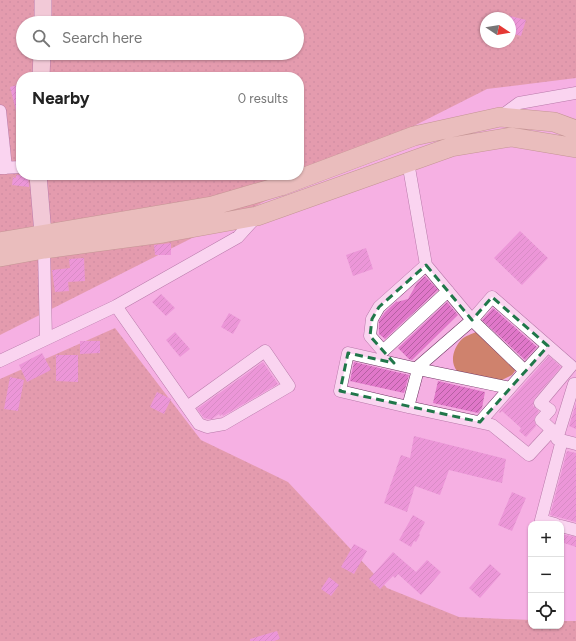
<!DOCTYPE html>
<meta charset="utf-8">
<style>
:root{--surface:#fff;--page:#f2f2f2;--text:#222;--muted:#767676;--line:#e0e0e0}
body{margin:0;font-family:Figtree,sans-serif;background:var(--page);color:var(--text)}
.controls{position:absolute;right:12px;bottom:12px;display:grid;overflow:hidden;border-radius:8px;box-shadow:0 1px 3px #0004}
.controls button{width:36px;height:36px;display:grid;place-items:center;padding:0;border:0;border-bottom:1px solid var(--line);background:var(--surface);color:var(--text);font:20px sans-serif}
.compass{position:absolute;left:480px;top:12px;width:36px;height:36px;border-radius:50%;background:var(--surface);box-shadow:0 1px 3px #0004;rotate:102deg}
.list{margin:0;padding:0;list-style:none}
h2{display:flex;justify-content:space-between;align-items:center;height:52px;margin:0;padding:0 16px;font-size:17px}
h2 small{font-size:13px;font-weight:400;color:var(--muted)}
.icon{flex:none;width:22px;height:22px;fill:none;stroke:currentColor;stroke-width:2;stroke-linecap:round;stroke-linejoin:round}
.map{position:relative;flex:none;width:576px;height:641px;overflow:hidden}
.search{position:absolute;background:var(--surface);box-shadow:0 1px 3px #0004;left:16px;top:16px;width:288px;height:44px;display:flex;align-items:center;gap:10px;box-sizing:border-box;padding:0 14px;border-radius:22px;color:var(--muted);font-size:15px}
.panel{position:absolute;background:var(--surface);box-shadow:0 1px 3px #0004;left:16px;top:72px;width:288px;height:108px;border-radius:16px}
.map>svg:first-child{display:block}
.grass{fill:url(#grass-dots);fill-rule:evenodd}
.park{fill:#cf826d}
.building{fill:url(#building-hatch)}
.lines{fill:none;stroke-linecap:round;stroke-linejoin:round}
.street-casing{stroke:#6f3563;stroke-width:13}
.secondary-casing{stroke:#6f3563;stroke-width:18}
.primary-casing{stroke:#8a7235;stroke-width:20}
.street{stroke:#fff;stroke-width:12}
.secondary{stroke:#ede6c7;stroke-width:17}
.primary{stroke:#dbcd8e;stroke-width:19}
.marked{fill:none;stroke:#20774a;stroke-width:3;stroke-dasharray:8 5;stroke-linejoin:round}
</style>
<div class="map">
<svg width="576" height="641" viewBox="0 0 576 641">
<defs>
<pattern id="grass-dots" width="8" height="8" patternUnits="userSpaceOnUse"><rect width="8" height="8" fill="#cf826d"/><path d="M2 2h.1M6 6h.1" fill="none" stroke="#a86859" stroke-width="1.8" stroke-linecap="round"/></pattern>
<pattern id="building-hatch" width="6" height="6" patternUnits="userSpaceOnUse"><rect width="6" height="6" fill="#e077c9"/><path d="M-1 1l2-2M0 6l6-6M5 7l2-2" fill="none" stroke="#b560a2"/></pattern>
</defs>
<rect width="100%" height="100%" fill="#f5b0e3"/>
<path class="grass" d="M 0,0 L 576,0 L 576,78 L 487,89 L 0,335 ZM 486,18 L 510,18 L 510,42 L 486,42 ZM 23,23 L 297,23 L 297,53 L 23,53 ZM 21,77 L 299,77 L 299,175 L 21,175 Z
M 115,328 L 201,440 L 288,482 L 387,588 L 459,617 L 531,620 L 531,626 L 561,626 L 561,621 L 576,621 L 576,641 L 0,641 L 0,379 Z"/>
<path class="park" d="M 476,332 L 514,368 L 515,371 L 512,375 L 500,381 L 457,371 C 449,361 454,347 462,339 C 465,336 472,334 476,332 Z"/>
<path class="building" d="M 510,16 L 526,20 L 521,36 L 510,33 Z
M 21,84 L 21,119 L 18,119 L 10,87 Z
M 16,175 L 28,175 L 29,187 L 12,185 L 13,177 L 16,178 Z
M 520,231 L 548,258 L 522,285 L 494,258 Z
M 171,243 L 171,255 L 155,255 L 154,245 Z
M 366,248 L 373,269 L 353,276 L 346,255 Z
M 84,258 L 85,281 L 68,282 L 69,291 L 55,292 L 52,270 L 70,268 L 69,259 Z
M 425,276 L 438,290 L 385,339 L 379,334 L 379,321 L 385,312 L 397,301 L 397,302 L 408,299 L 417,283 Z
M 161,294 L 175,308 L 166,316 L 152,302 Z
M 447,302 L 458,315 L 412,360 L 409,359 L 398,348 Z
M 493,308 L 537,347 L 525,360 L 482,320 Z
M 229,313 L 241,320 L 233,334 L 221,327 Z
M 175,332 L 190,349 L 180,357 L 166,340 Z
M 80,341 L 100,341 L 100,353 L 80,354 Z
M 42,353 L 51,370 L 27,382 L 19,365 Z
M 56,355 L 78,355 L 78,382 L 56,381 Z
M 549,356 L 561,367 L 534,399 L 533,406 L 539,411 L 534,419 L 536,426 L 526,437 L 519,431 L 521,428 L 502,411 L 500,413 L 499,412 Z
M 263,362 L 278,384 L 223,416 L 222,414 L 220,416 L 219,414 L 212,419 L 208,419 L 204,418 L 197,409 Z
M 354,362 L 409,375 L 404,393 L 350,381 Z
M 10,377 L 24,380 L 18,411 L 4,409 Z
M 438,381 L 485,392 L 482,408 L 478,413 L 433,403 Z
M 157,392 L 171,399 L 164,414 L 150,407 Z
M 576,403 L 576,429 L 569,426 Z
M 414,436 L 506,459 L 502,483 L 449,470 L 440,495 L 415,486 L 407,512 L 384,503 L 401,455 L 410,458 Z
M 567,451 L 576,453 L 576,522 L 550,515 Z
M 512,492 L 526,498 L 512,531 L 498,525 Z
M 413,515 L 425,522 L 419,534 L 420,535 L 416,542 L 414,541 L 411,547 L 399,540 Z
M 561,534 L 576,537 L 576,547 L 561,542 Z
M 354,544 L 367,551 L 354,574 L 341,567 Z
M 393,552 L 416,572 L 427,560 L 441,572 L 421,595 L 398,574 L 395,578 L 393,576 L 380,589 L 369,579 Z
M 490,564 L 501,574 L 480,598 L 469,588 Z
M 329,577 L 339,585 L 331,596 L 321,589 Z
M 277,631 L 280,639 L 274,641 L 250,641 L 250,639 Z"/>
<g class="lines">
<g class="street-casing">
<path id="street" d="M 0,111 L 6,168
M 500,117 L 519,103 L 576,93
M 408,162 L 426,265 L 472,320 L 419,366 L 408,407 L 492,425 L 529,455 L 552,430 L 541,420 L 550,410 L 540,403 L 571,366 L 492,297 L 472,320 L 525,371 L 480,422
M 0,168 L 21,167
M 44,249 L 46,339
M 426,265 L 379,307 L 372,319 L 370,336 L 383,351 L 448,291
M 116,306 L 187,407 L 265,351 L 289,386 L 224,424 L 207,427 L 199,424 L 187,407
M 0,361 L 116,306 L 238,237 L 257,216
M 525,371 L 548,346
M 576,384 L 574,384 L 557,439 L 576,444
M 408,407 L 340,391 L 348,353 L 418,369 L 510,388
M 555,524 L 541,520 L 562,440
M 561,526 L 576,530"/>
</g>
<g class="secondary-casing">
<path id="secondary" d="M 43,23 L 43,0
M 41,77 L 42,53
M 38,175 L 43,234"/>
</g>
<g class="primary-casing">
<path id="primary" d="M 0,242 L 212,206 L 281,186 L 414,136 L 500,117 L 554,122 L 576,130
M 0,257 L 44,249 L 163,233 L 257,216 L 451,147 L 511,137 L 576,148"/>
</g>
<use href="#street" class="street"/>
<use href="#secondary" class="secondary"/>
<use href="#primary" class="primary"/>
</g>
<path d="M0 0H576V641H0ZM 426,265 L 472,320 L 492,297 L 548,346 L 480,422 L 340,391 L 348,353 L 394,363 L 370,336 L 372,319 L 379,307 Z" fill="#f5b0e3" fill-opacity=".55" fill-rule="evenodd"/>
<path class="marked" d="M 426,265 L 472,320 L 492,297 L 548,346 L 480,422 L 340,391 L 348,353 L 394,363 L 370,336 L 372,319 L 379,307 Z"/>
</svg>
<div class="controls">
<button>+</button>
<button>−</button>
<button><svg class="icon" aria-label="locate" viewBox="0 0 24 24"><circle cx="12" cy="12" r="6"/><path d="M12 2v4M12 18v4M2 12h4M18 12h4"/></svg></button>
</div>
<svg class="compass" viewBox="-18 -18 36 36"><path d="M0-13l5 13h-10z" fill="#e53935"/><path d="M0 13l5-13h-10z" fill="#767676"/></svg>
<div class="search"><svg class="icon" aria-label="search" viewBox="0 0 24 24"><circle cx="10" cy="10" r="6"/><path d="M15 15l6 6"/></svg>Search here</div>
<section class="panel">
<h2>Nearby<small>0 results</small></h2>
<ul class="list">
</ul>
</section>
</div>
